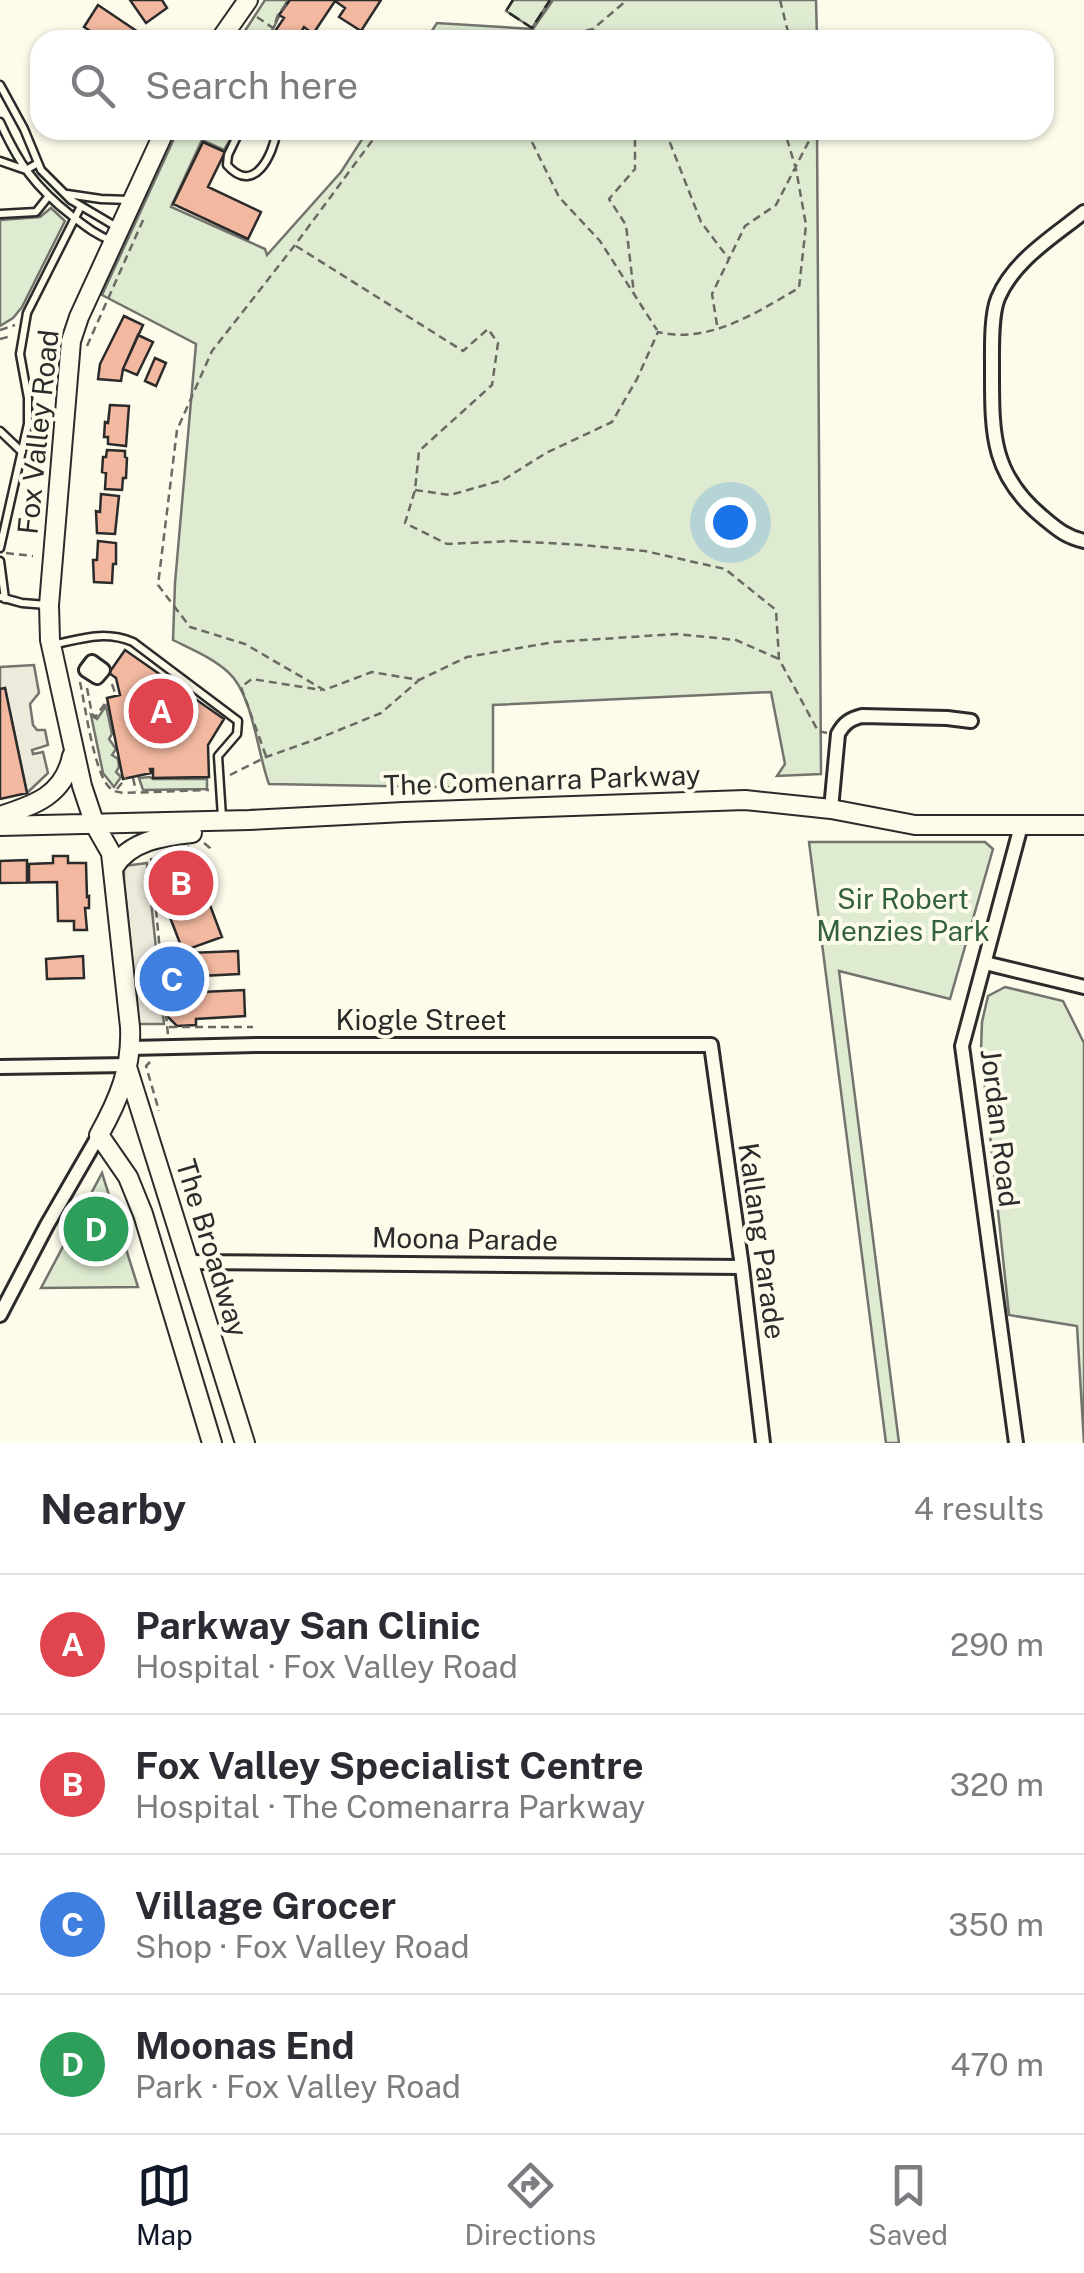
<!DOCTYPE html>
<meta charset="utf-8">
<style>
:root{--surface:#fff;--page:#f7f7f7;--text:#2b2b33;--muted:#7c7c81;--line:#e1e1e2;--accent:#111827}
body{margin:0;font-family:"Public Sans",sans-serif;background:var(--page);color:var(--text)}
.you{position:absolute;left:730px;top:522px;width:35px;height:35px;margin:-25px;border:8px solid #fff;border-radius:50%;background:#1a73e8;box-shadow:0 0 0 15px #1a73e833}
.badge{display:grid;place-items:center;width:65px;height:65px;border-radius:50%;background:var(--accent);color:#fff;font-size:32px;font-weight:700}
.pin{position:absolute;translate:-50% -50%;border:5px solid #fff;box-shadow:0 2px 10px #0006}
.list{margin:0;padding:0;list-style:none}
h2{display:flex;justify-content:space-between;align-items:center;height:130px;margin:0;padding:0 40px;font-size:42px}
h2 small{font-size:32px;font-weight:400;color:var(--muted)}
.list li{display:grid;grid-template-columns:65px 1fr auto;gap:30px;align-items:center;box-sizing:border-box;height:140px;padding:0 40px;border-top:2px solid var(--line)}
.list b{display:block;font-size:38px;white-space:nowrap}
.list p{margin:0;font-size:32px;white-space:nowrap;color:var(--muted)}
.list em{font-size:32px;font-style:normal;color:var(--muted)}
.icon{flex:none;width:55px;height:55px;fill:none;stroke:currentColor;stroke-width:2;stroke-linecap:round;stroke-linejoin:round}
.map{position:relative;flex:none;width:1084px;height:1443px;overflow:hidden}
.search{position:absolute;background:var(--surface);box-shadow:0 2px 8px #0004;left:30px;right:30px;top:30px;height:110px;display:flex;align-items:center;gap:25px;box-sizing:border-box;padding:0 35px;border-radius:30px;color:var(--muted);font-size:38px}
.sheet{height:690px;background:var(--surface)}
nav{display:flex;justify-content:space-around;align-items:center;box-sizing:border-box;height:140px;border-top:2px solid var(--line);background:var(--surface);font-size:28px;color:var(--muted)}
nav a{display:grid;justify-items:center;gap:5px}
nav .on{color:var(--accent)}
.map>svg:first-child{display:block}
.green{fill:#deebd1;stroke:#74746e;stroke-width:2.5}
.parking{fill:#eceadb;stroke:#74746e;stroke-width:2.5}
.building{fill:#f2b8a0;stroke:#2b2b2b;stroke-width:2.5}
.lines{fill:none;stroke-linecap:round;stroke-linejoin:round}
.lane-casing{stroke:#2b2b2b;stroke-width:11}
.street-casing{stroke:#2b2b2b;stroke-width:18}
.secondary-casing{stroke:#2b2b2b;stroke-width:22}
.path{stroke:#6a6964;stroke-width:2.5;stroke-dasharray:8 5;stroke-linecap:butt}
.lane{stroke:#fdfbea;stroke-width:6}
.street{stroke:#fdfbea;stroke-width:12}
.secondary{stroke:#fdfbea;stroke-width:18}
.fence{stroke:#2b2b2b;stroke-width:2.5;stroke-dasharray:12 5;stroke-linecap:butt}
.labels{text-anchor:middle;stroke-width:8;stroke-linejoin:round;paint-order:stroke}
.street-label{font-size:28px;fill:#2b2b2b;stroke:#fdfbea}
.park-label{font-size:28px;fill:#34623c;stroke:#fdfbea}
</style>
<div class="map">
<svg width="1084" height="1443" viewBox="0 0 1084 1443">
<rect width="100%" height="100%" fill="#fdfbea"/>
<path class="green" d="M 265,0 L 288,0 C 279,13 276,27 266,40 L 239,40 Z
M 513,0 L 550,0 L 532,28 L 506,11 Z
M 553,0 L 816,0 L 817,40 L 426,40 L 437,23 L 533,29 Z
M 178,130 L 236,130 L 224,150 L 202,140 L 171,207 L 265,249 L 267,255 L 341,172 L 368,130 L 817,130 L 821,774 L 777,776 L 785,764 L 771,692 L 493,705 L 493,788 L 269,784 C 257,752 253,694 228,672 C 213,658 191,649 173,640 L 175,583 L 196,344 L 102,295 Z
M 51,208 L 65,221 L 22,307 L 13,318 L 0,326 L 0,220 L 40,217 Z
M 106,706 L 112,734 L 109,739 L 116,749 L 112,755 L 118,759 L 119,767 L 116,772 L 121,777 L 114,787 L 103,773 L 91,715 L 97,719 Z
M 150,777 L 153,779 L 207,779 L 207,789 L 143,790 L 139,778 Z
M 809,842 L 985,842 L 993,849 L 950,999 L 839,971 L 899,1443 L 886,1443 Z
M 1005,987 L 1063,1001 L 1084,1043 L 1084,1443 L 1077,1326 L 1009,1315 L 981,1050 L 982,1022 L 988,996 Z
M 102,1173 L 138,1287 L 41,1288 Z"/>
<path class="parking" d="M 34,665 L 39,693 L 30,704 L 33,725 L 37,730 L 45,730 L 48,745 L 32,750 L 33,754 L 43,752 L 48,773 L 27,793 L 5,688 L 0,689 L 0,667 Z
M 147,863 L 164,1024 L 139,1024 L 124,880 L 124,866 Z"/>
<path class="building" d="M 130,0 L 162,0 L 167,8 L 146,23 Z
M 290,0 L 381,0 L 361,31 L 339,17 L 345,8 L 335,1 L 313,34 L 304,27 L 296,40 L 269,40 L 284,18 L 279,15 Z
M 98,5 L 150,40 L 104,40 L 84,27 Z
M 203,142 L 225,152 L 208,187 L 261,212 L 248,239 L 173,204 Z
M 124,316 L 143,325 L 123,369 L 121,381 L 98,379 L 100,364 Z
M 138,335 L 153,342 L 137,375 L 123,369 Z
M 155,358 L 166,363 L 156,386 L 145,381 Z
M 110,405 L 129,406 L 126,446 L 108,444 L 108,437 L 104,437 L 105,422 L 108,423 Z
M 107,450 L 125,451 L 125,457 L 127,458 L 126,478 L 123,478 L 122,490 L 105,489 L 106,473 L 102,472 L 103,457 L 106,457 Z
M 101,494 L 119,496 L 115,534 L 97,533 L 96,511 L 100,512 Z
M 98,541 L 116,543 L 116,564 L 113,564 L 112,583 L 94,582 L 93,560 L 97,560 Z
M 125,650 L 224,719 L 208,745 L 209,777 L 153,778 L 153,769 L 150,769 L 151,773 L 123,779 L 107,698 L 120,695 L 116,678 L 109,673 Z
M 5,688 L 27,793 L 0,799 L 0,689 Z
M 188,847 L 222,937 L 183,951 L 166,907 L 170,906 L 153,860 Z
M 53,856 L 68,856 L 68,863 L 86,863 L 87,897 L 89,896 L 89,908 L 85,908 L 87,930 L 74,930 L 74,921 L 58,921 L 57,882 L 0,883 L 0,861 L 27,860 L 27,881 L 29,881 L 29,864 L 53,863 Z
M 238,951 L 239,974 L 201,976 L 202,992 L 244,990 L 245,1016 L 196,1019 L 196,1025 L 177,1026 L 167,1016 L 164,954 Z
M 83,956 L 84,978 L 47,979 L 46,959 Z"/>
<g class="lines">
<g class="lane-casing">
<path id="lane" d="M 0,85 L 24,129 L 41,170 L 71,200 L 115,226
M 0,122 C 19,164 35,187 72,216 C 85,226 96,235 112,241
M 240,130 L 228,155 L 227,165 C 254,196 273,155 277,130
M 0,161 L 26,170 L 38,163
M 67,194 L 101,199 L 129,200
M 0,214 L 36,212 L 48,197
M 0,431 L 22,452
M 0,548 L 28,424 L 28,398 L 20,354 L 27,313 L 81,206
M 0,561 L 5,599
M 0,597 L 22,603 L 47,605
M 52,645 C 81,639 104,630 133,642 L 238,721 L 237,734 L 218,756 L 222,817"/>
</g>
<g class="street-casing">
<path id="street" d="M 1084,212 C 1053,237 1014,260 998,298 C 991,315 992,348 992,367 C 992,432 990,475 1045,519 C 1058,530 1067,537 1084,541
M 92,662 L 103,670 L 97,677 L 86,670 Z
M 831,809 L 838,734 C 844,723 850,719 862,716 L 947,718 L 971,721
M 985,963 L 1084,987
M 131,1048 L 256,1045 L 711,1045 L 742,1267 L 763,1443
M 0,1067 L 128,1065
M 187,1262 L 742,1267
M 0,1315 L 47,1225 L 99,1135
M 1016,1443 L 962,1046 L 1021,826"/>
</g>
<g class="secondary-casing">
<path id="secondary" d="M 220,40 L 248,0
M 165,130 L 79,317 L 71,341 L 49,605 L 50,640 L 82,786 L 95,825 L 111,853 L 130,1027 C 132,1068 119,1099 99,1135 L 128,1177 L 143,1214 L 212,1443
M 0,816 C 35,805 64,795 72,756
M 0,826 L 249,820 L 404,812 L 745,800 L 831,809 L 915,825 L 1084,825
M 114,867 C 130,841 163,836 192,833
M 128,1070 L 245,1443"/>
</g>
<path class="path" d="M 780,0 L 790,40
M 257,17 L 273,28 L 278,15 L 289,0
M 594,30 L 602,40
M 548,40 L 593,29 L 627,0
M 380,130 L 295,245 L 212,351 L 177,430 L 158,585 L 190,627 L 245,644 L 324,690 L 372,672 L 419,680 L 467,657 L 554,642 L 677,634 L 736,640 L 779,659
M 537,130 L 532,142 L 559,197 L 600,241 L 657,330
M 629,130 L 635,132 L 635,169 L 609,199 L 626,225 L 634,294
M 665,130 L 701,222 L 728,258
M 296,246 L 463,351 L 488,329 L 498,343 L 492,385 L 419,451 L 415,490 L 405,523 L 447,544 L 511,541 L 582,545 L 645,551 L 725,569 L 776,610 L 779,659 L 818,731 L 827,733
M 717,325 L 712,294 L 745,226 L 776,205 L 812,135 L 812,130
M 0,330 L 15,325
M 0,339 L 11,336
M 87,346 L 144,218
M 30,469 L 41,470
M 415,490 L 450,495 L 503,480 L 546,453 L 612,422 L 637,379 L 658,332 C 710,344 755,313 799,288 L 806,225 L 796,169 L 787,139 L 766,130
M 6,553 L 33,556
M 80,682 C 85,705 94,772 109,787 C 114,792 117,792 124,793 L 209,790
M 112,684 L 116,696
M 87,688 L 92,714 L 95,717 L 107,701
M 266,756 L 241,687 L 252,679 L 322,690
M 230,775 L 266,757 L 317,739 L 381,713 L 418,681
M 133,778 L 136,791
M 117,789 L 126,778
M 204,843 L 210,848 L 210,853
M 151,858 L 168,1035
M 169,1027 L 253,1027
M 150,1062 L 146,1066 L 159,1111
M 68,1236 L 118,1221"/>
<use href="#lane" class="lane"/>
<use href="#street" class="street"/>
<use href="#secondary" class="secondary"/>
<path class="fence" d="M 513,0 L 506,11 L 532,28 L 550,0"/>
</g>
<g class="labels">
<g class="street-label">
<text transform="translate(38 432) rotate(-84)" y="10">Fox Valley Road</text>
<text transform="translate(542 780) rotate(-2)" y="10">The Comenarra Parkway</text>
<text x="421" y="1030">Kiogle Street</text>
<text transform="translate(1000 1128) rotate(83)" y="10">Jordan Road</text>
<text transform="translate(465 1239) rotate(1)" y="10">Moona Parade</text>
<text transform="translate(762 1241) rotate(82)" y="10">Kallang Parade</text>
<text transform="translate(212 1248) rotate(73)" y="10">The Broadway</text>
</g>
<g class="park-label">
<text x="903" y="909">Sir Robert<tspan x="903" dy="32">Menzies Park</tspan></text>
</g>
</g>
</svg>
<div class="you"></div>
<div class="pin badge" style="left:161px;top:711px;background:#e0444e">A</div>
<div class="pin badge" style="left:181px;top:883px;background:#e0444e">B</div>
<div class="pin badge" style="left:172px;top:979px;background:#3f7fe0">C</div>
<div class="pin badge" style="left:96px;top:1229px;background:#2e9e5b">D</div>
<div class="search"><svg class="icon" aria-label="search" viewBox="0 0 24 24"><circle cx="10" cy="10" r="6"/><path d="M15 15l6 6"/></svg>Search here</div>
</div>
<section class="sheet">
<h2>Nearby<small>4 results</small></h2>
<ul class="list">
<li><span class="badge" style="background:#e0444e">A</span><div><b>Parkway San Clinic</b><p>Hospital · Fox Valley Road</p></div><em>290 m</em></li>
<li><span class="badge" style="background:#e0444e">B</span><div><b>Fox Valley Specialist Centre</b><p>Hospital · The Comenarra Parkway</p></div><em>320 m</em></li>
<li><span class="badge" style="background:#3f7fe0">C</span><div><b>Village Grocer</b><p>Shop · Fox Valley Road</p></div><em>350 m</em></li>
<li><span class="badge" style="background:#2e9e5b">D</span><div><b>Moonas End</b><p>Park · Fox Valley Road</p></div><em>470 m</em></li>
</ul>
</section>
<nav>
<a class="on"><svg class="icon" aria-label="map" viewBox="0 0 24 24"><path d="M3 6l6-2 6 2 6-2v14l-6 2-6-2-6 2zM9 4v14M15 6v14"/></svg>Map</a>
<a><svg class="icon" aria-label="directions" viewBox="0 0 24 24"><path d="M12 3l9 9-9 9-9-9zM9 14v-3h6M13 9l2 2-2 2"/></svg>Directions</a>
<a><svg class="icon" aria-label="saved" viewBox="0 0 24 24"><path d="M7 4h10v16l-5-4-5 4z"/></svg>Saved</a>
</nav>
